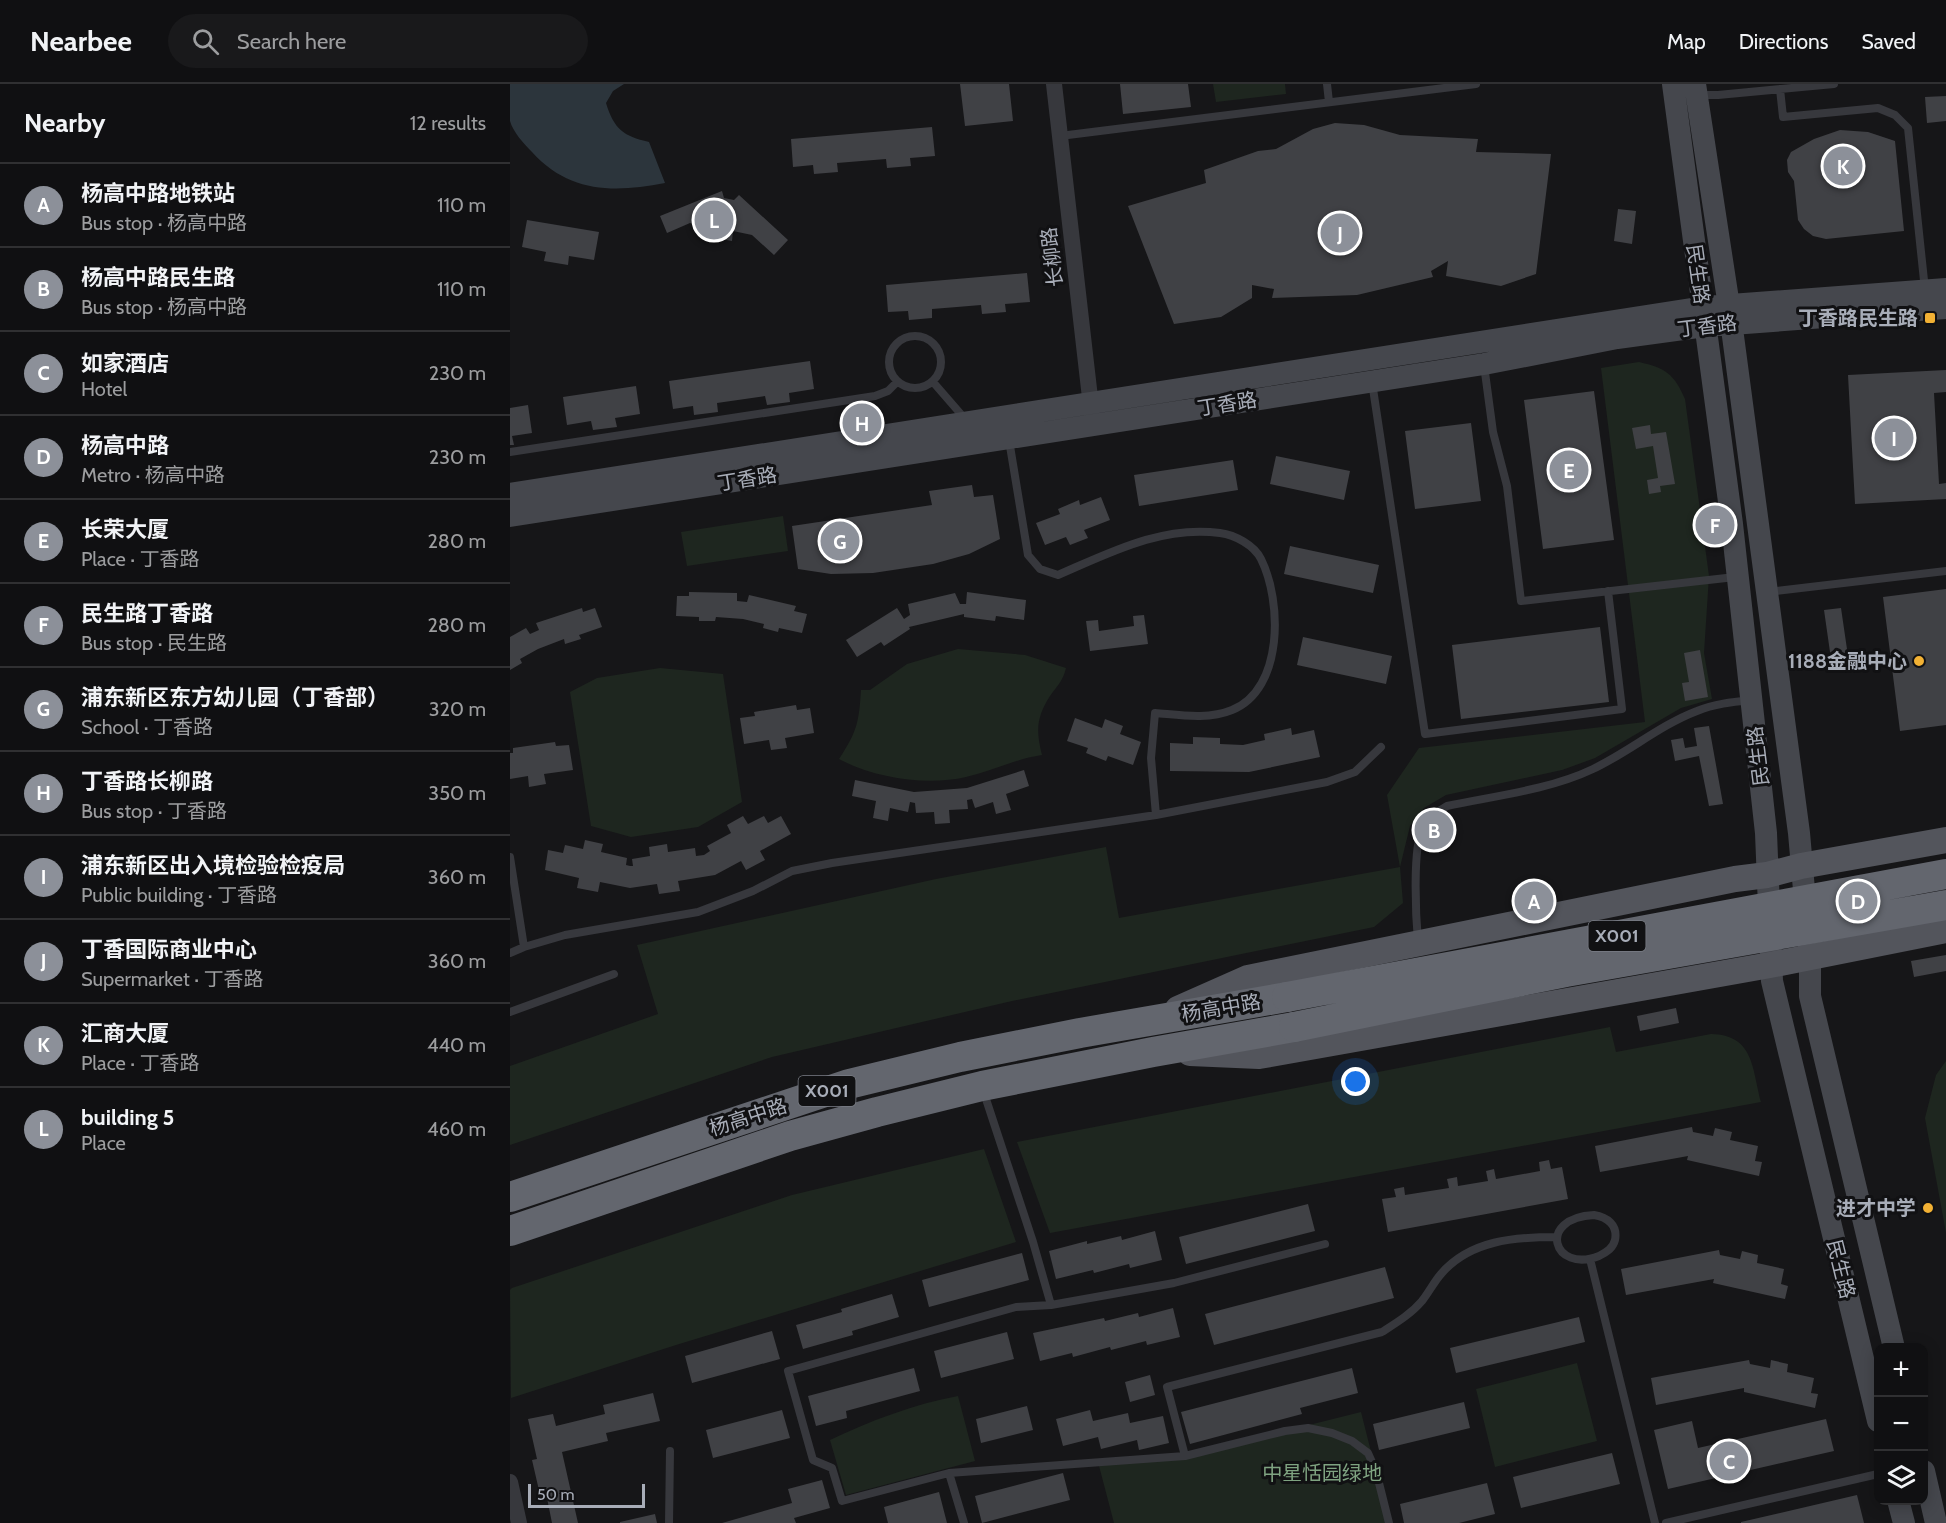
<!DOCTYPE html>
<meta charset="utf-8">
<style>
:root{--surface:#101012;--page:#19191b;--text:#f1f3f6;--muted:#9c9d9f;--line:#303032;--accent:#8c9099}
body{margin:0;font-family:Cabin,"Noto Sans SC",sans-serif;background:var(--page);color:var(--text)}
.controls{position:absolute;right:18px;bottom:18px;display:grid;overflow:hidden;border-radius:12px;box-shadow:0 3px 15px #0003}
.controls button{width:54px;height:54px;display:grid;place-items:center;padding:0;border:0;border-bottom:2px solid var(--line);background:var(--surface);color:var(--text);font:30px sans-serif}
.scale{position:absolute;left:18px;bottom:15px;width:117px;box-sizing:border-box;padding-left:6px;border:3px solid #a8adb8;border-top:0;font-size:16px;line-height:21px;white-space:nowrap;color:#a8adb8;-webkit-text-stroke:4px #111113;paint-order:stroke}
.you{position:absolute;left:846px;top:998px;width:21px;height:21px;margin:-15px;border:4px solid #fff;border-radius:50%;background:#1a73e8;box-shadow:0 0 0 9px #1a73e833}
.badge{display:grid;place-items:center;width:39px;height:39px;border-radius:50%;background:var(--accent);color:#fff;font-size:20px;font-weight:700}
.pin{position:absolute;translate:-50% -50%;border:3px solid #fff;box-shadow:0 2px 6px #0006}
.list{margin:0;padding:0;list-style:none}
h2{display:flex;justify-content:space-between;align-items:center;height:78px;margin:0;padding:0 24px;font-size:26px}
h2 small{font-size:20px;font-weight:400;color:var(--muted)}
.list li{display:grid;grid-template-columns:39px 1fr auto;gap:18px;align-items:center;box-sizing:border-box;height:84px;padding:0 24px;border-top:2px solid var(--line)}
.list b{display:block;font-size:22px;white-space:nowrap}
.list p{margin:0;font-size:20px;white-space:nowrap;color:var(--muted)}
.list em{font-size:20px;font-style:normal;color:var(--muted)}
.icon{flex:none;width:33px;height:33px;fill:none;stroke:currentColor;stroke-width:2;stroke-linecap:round;stroke-linejoin:round}
.map{position:relative;flex:none;width:1436px;height:1439px;overflow:hidden}
header{display:flex;align-items:center;gap:36px;box-sizing:border-box;height:84px;padding:0 30px;background:var(--surface);border-bottom:2px solid var(--line)}
header strong{font-size:28px}
nav{display:flex;gap:33px;margin-inline-start:auto;font-size:21px}
.search{width:420px;height:54px;background:var(--page);display:flex;align-items:center;gap:15px;box-sizing:border-box;padding:0 21px;border-radius:33px;color:var(--muted);font-size:22px}
main{display:flex}
aside{flex:1;background:var(--surface)}
.map>svg:first-child{display:block}
.green{fill:#1e261f}
.water{fill:#2c353c}
.building{fill:#404145}
.lines{fill:none;stroke-linecap:round;stroke-linejoin:round}
.lane{stroke:#37383d;stroke-width:8}
.street{stroke:#37383d;stroke-width:16}
.secondary{stroke:#45474d;stroke-width:22}
.primary{stroke:#53555c;stroke-width:26}
.highway{stroke:#63666e;stroke-width:30}
.highway-bridge{stroke:#63666e;stroke-width:30}
.poi-dot{fill:#f2b134;stroke:#111113;stroke-width:2}
.labels{text-anchor:middle;stroke-width:6;stroke-linejoin:round;paint-order:stroke}
.shield{fill:#111113;stroke:#7b7e86;stroke-width:1.5}
.shield-label{font-size:18px;font-weight:bold;fill:#a8adb8}
.street-label{font-size:20px;fill:#a8adb8;stroke:#111113}
.poi-label{font-size:20px;font-weight:bold;fill:#a8adb8;stroke:#111113;text-anchor:end}
.park-label{font-size:20px;fill:#7fa381;stroke:#111113}
</style>
<header>
<strong>Nearbee</strong>
<div class="search"><svg class="icon" aria-label="search" viewBox="0 0 24 24"><circle cx="10" cy="10" r="6"/><path d="M15 15l6 6"/></svg>Search here</div>
<nav><a>Map</a><a>Directions</a><a>Saved</a></nav>
</header>
<main>
<aside>
<h2>Nearby<small>12 results</small></h2>
<ul class="list">
<li><span class="badge">A</span><div><b>杨高中路地铁站</b><p>Bus stop · 杨高中路</p></div><em>110 m</em></li>
<li><span class="badge">B</span><div><b>杨高中路民生路</b><p>Bus stop · 杨高中路</p></div><em>110 m</em></li>
<li><span class="badge">C</span><div><b>如家酒店</b><p>Hotel</p></div><em>230 m</em></li>
<li><span class="badge">D</span><div><b>杨高中路</b><p>Metro · 杨高中路</p></div><em>230 m</em></li>
<li><span class="badge">E</span><div><b>长荣大厦</b><p>Place · 丁香路</p></div><em>280 m</em></li>
<li><span class="badge">F</span><div><b>民生路丁香路</b><p>Bus stop · 民生路</p></div><em>280 m</em></li>
<li><span class="badge">G</span><div><b>浦东新区东方幼儿园（丁香部）</b><p>School · 丁香路</p></div><em>320 m</em></li>
<li><span class="badge">H</span><div><b>丁香路长柳路</b><p>Bus stop · 丁香路</p></div><em>350 m</em></li>
<li><span class="badge">I</span><div><b>浦东新区出入境检验检疫局</b><p>Public building · 丁香路</p></div><em>360 m</em></li>
<li><span class="badge">J</span><div><b>丁香国际商业中心</b><p>Supermarket · 丁香路</p></div><em>360 m</em></li>
<li><span class="badge">K</span><div><b>汇商大厦</b><p>Place · 丁香路</p></div><em>440 m</em></li>
<li><span class="badge">L</span><div><b>building 5</b><p>Place</p></div><em>460 m</em></li>
</ul>
</aside>
<div class="map">
<svg width="1436" height="1439" viewBox="0 0 1436 1439">
<rect width="100%" height="100%" fill="#161618"/>
<path class="green" d="M 703,0 L 775,0 L 776,10 L 706,18 Z
M 1129,278 C 1156,284 1164,290 1175,315 L 1199,492 L 1194,569 L 1202,615 L 1171,624 L 1085,674 L 1052,686 L 936,711 L 914,724 L 900,742 L 890,783 L 893,819 L 864,843 L 502,917 L 262,973 L 0,1061 L 0,982 L 148,930 L 127,861 L 426,795 L 596,763 L 609,834 L 890,783 L 877,711 L 909,664 L 1135,638 L 1091,284 Z
M 273,432 L 278,467 L 177,482 L 171,448 Z
M 448,565 L 515,571 L 556,584 C 553,597 547,602 540,612 C 526,634 526,647 532,671 C 505,675 482,687 456,693 C 417,702 364,694 329,675 C 347,648 349,638 351,606 L 360,606 L 397,580 Z
M 150,584 L 213,590 L 232,718 L 188,743 L 121,753 L 81,742 L 60,608 L 87,594 Z
M 1100,943 L 1106,968 L 1201,950 C 1244,951 1242,984 1251,1018 L 540,1149 L 507,1058 Z
M 1436,977 L 1436,1149 L 1415,1034 L 1426,991 Z
M 474,1065 L 506,1158 L 166,1261 L 1,1314 L 0,1206 L 2,1204 L 282,1111 Z
M 1067,1279 L 1087,1357 L 985,1383 L 966,1305 Z
M 448,1312 L 465,1377 L 336,1411 L 320,1356 C 360,1337 404,1320 448,1312 Z
M 851,1328 L 879,1439 L 604,1439 L 588,1378 L 675,1372 Z"/>
<path class="water" d="M 0,0 L 114,0 L 103,7 L 96,19 C 104,45 113,52 139,58 L 155,99 C 104,109 59,109 22,68 C 14,60 3,48 0,37 C 0,27 0,11 0,0 Z"/>
<path class="building" d="M 450,0 L 499,0 L 503,37 L 455,42 Z
M 610,0 L 678,0 L 681,23 L 613,30 Z
M 1436,12 L 1436,37 L 1417,39 L 1415,13 Z
M 825,39 L 854,41 L 890,51 L 968,55 L 966,68 L 1041,70 L 1026,190 L 991,202 L 936,192 L 938,177 L 921,187 L 923,193 L 847,211 L 762,214 L 764,205 L 742,201 L 742,214 L 711,233 L 664,240 L 618,122 L 696,99 L 694,86 L 748,67 L 766,65 L 803,45 Z
M 422,43 L 425,72 L 400,74 L 401,82 L 377,84 L 376,75 L 327,79 L 328,88 L 304,90 L 303,81 L 283,83 L 281,55 Z
M 1330,46 L 1358,48 L 1385,57 L 1394,147 L 1316,155 L 1303,152 L 1294,145 L 1288,136 L 1284,97 L 1278,88 L 1277,76 L 1281,68 L 1304,55 Z
M 212,107 L 214,114 L 224,116 L 229,111 L 278,156 L 264,171 L 242,151 L 223,147 L 222,157 L 199,153 L 200,143 L 180,139 L 157,149 L 150,132 Z
M 1108,125 L 1126,127 L 1122,160 L 1104,157 Z
M 17,136 L 89,148 L 84,176 L 59,172 L 58,181 L 34,177 L 36,168 L 12,163 Z
M 517,189 L 520,218 L 495,220 L 496,228 L 472,230 L 471,221 L 447,223 L 422,225 L 422,234 L 399,236 L 398,227 L 378,228 L 376,201 Z
M 300,277 L 304,305 L 279,309 L 280,318 L 257,321 L 255,312 L 207,319 L 208,328 L 184,331 L 183,322 L 163,325 L 159,297 Z
M 1436,286 L 1436,308 L 1424,309 L 1429,400 L 1436,399 L 1436,415 L 1345,420 L 1338,291 Z
M 126,302 L 130,330 L 105,334 L 107,343 L 83,346 L 81,337 L 57,341 L 53,313 Z
M 1084,307 L 1104,456 L 1033,465 L 1014,316 Z
M 18,321 L 22,349 L 2,352 L 4,361 L 0,361 L 0,324 Z
M 961,339 L 971,417 L 905,425 L 895,347 Z
M 1140,341 L 1141,350 L 1156,348 L 1165,400 L 1150,402 L 1151,408 L 1139,410 L 1137,396 L 1148,394 L 1143,362 L 1126,365 L 1122,344 Z
M 766,372 L 840,387 L 834,416 L 760,400 Z
M 723,376 L 728,406 L 629,422 L 624,391 Z
M 462,401 L 464,413 L 483,411 L 490,455 L 459,470 L 423,480 L 363,489 L 321,490 L 288,485 L 282,442 L 422,421 L 419,407 Z
M 591,413 L 600,436 L 574,446 L 578,454 L 560,461 L 556,453 L 535,461 L 526,439 L 550,430 L 548,425 L 569,416 L 570,421 Z
M 780,462 L 869,481 L 863,509 L 774,490 Z
M 1436,505 L 1436,641 L 1390,647 L 1373,513 Z
M 179,508 L 227,509 L 227,517 L 237,518 L 239,511 L 286,522 L 284,527 L 297,530 L 292,549 L 269,544 L 268,548 L 253,544 L 254,540 L 233,535 L 206,533 L 205,537 L 189,537 L 189,533 L 166,532 L 167,512 L 179,512 Z
M 457,508 L 516,516 L 514,536 L 486,532 L 485,537 L 454,533 L 454,530 L 399,543 L 400,545 L 374,562 L 371,558 L 347,573 L 336,556 L 387,524 L 394,535 L 400,531 L 398,520 L 445,509 L 450,520 L 456,520 Z
M 72,524 L 73,528 L 85,524 L 92,543 L 69,551 L 71,555 L 55,560 L 54,555 L 28,565 L 10,575 L 12,579 L 0,586 L 0,553 L 16,544 L 20,550 L 29,546 L 26,539 Z
M 1331,524 L 1338,572 L 1321,575 L 1314,526 Z
M 634,531 L 638,560 L 580,567 L 576,537 L 588,536 L 589,547 L 624,542 L 623,532 Z
M 1090,543 L 1099,618 L 951,635 L 942,561 Z
M 793,553 L 882,572 L 876,600 L 787,581 Z
M 1190,566 L 1198,613 L 1175,617 L 1172,599 L 1179,598 L 1174,569 Z
M 286,621 L 287,626 L 300,624 L 304,649 L 275,654 L 277,664 L 261,666 L 259,656 L 234,660 L 230,634 L 245,632 L 244,628 Z
M 565,634 L 592,644 L 595,635 L 613,642 L 610,650 L 631,658 L 623,681 L 598,672 L 596,677 L 576,669 L 578,664 L 557,657 Z
M 1199,642 L 1213,720 L 1199,722 L 1189,672 L 1165,677 L 1161,656 L 1173,654 L 1175,664 L 1187,662 L 1184,644 Z
M 781,644 L 782,651 L 804,646 L 810,673 L 739,688 L 660,687 L 660,659 L 683,660 L 683,653 L 710,654 L 710,660 L 733,661 L 755,656 L 754,650 Z
M 45,658 L 46,662 L 59,661 L 63,686 L 34,690 L 36,700 L 19,703 L 18,692 L 0,695 L 0,669 L 3,669 L 3,664 Z
M 514,686 L 519,702 L 496,710 L 501,726 L 486,730 L 483,718 L 465,724 L 462,715 L 457,716 L 458,725 L 439,726 L 440,739 L 425,740 L 424,728 L 406,729 L 405,719 L 400,718 L 398,728 L 380,724 L 378,737 L 363,734 L 366,717 L 342,712 L 345,696 L 404,708 L 457,704 Z
M 233,732 L 238,740 L 254,732 L 258,739 L 271,732 L 281,750 L 250,767 L 255,776 L 236,786 L 231,777 L 205,791 L 168,797 L 170,807 L 149,810 L 147,800 L 120,804 L 90,798 L 88,808 L 67,804 L 69,794 L 35,786 L 38,766 L 53,769 L 55,761 L 73,765 L 75,756 L 93,760 L 91,768 L 117,774 L 116,781 L 120,782 L 123,782 L 122,775 L 140,772 L 139,763 L 157,760 L 158,768 L 185,764 L 186,772 L 194,771 L 200,767 L 197,762 L 221,749 L 217,741 Z
M 1436,871 L 1436,887 L 1404,893 L 1401,877 Z
M 1166,924 L 1169,939 L 1130,947 L 1127,932 Z
M 1182,1043 L 1183,1048 L 1203,1052 L 1205,1044 L 1222,1048 L 1220,1056 L 1248,1062 L 1245,1077 L 1252,1078 L 1249,1092 L 1177,1076 L 1178,1072 L 1090,1088 L 1085,1062 Z
M 1039,1076 L 1041,1085 L 1052,1083 L 1058,1115 L 878,1148 L 872,1115 L 886,1113 L 884,1105 L 894,1103 L 895,1111 L 939,1104 L 937,1095 L 947,1093 L 948,1102 L 978,1097 L 976,1087 L 984,1085 L 986,1095 L 1030,1087 L 1029,1078 Z
M 798,1120 L 805,1147 L 676,1180 L 669,1153 Z
M 645,1147 L 652,1176 L 620,1184 L 619,1180 L 584,1189 L 583,1186 L 546,1195 L 539,1167 L 577,1157 L 577,1160 L 611,1152 L 612,1156 Z
M 1209,1166 L 1210,1171 L 1230,1175 L 1232,1167 L 1248,1171 L 1247,1179 L 1274,1185 L 1271,1200 L 1278,1202 L 1275,1215 L 1203,1199 L 1204,1195 L 1116,1211 L 1111,1185 Z
M 512,1169 L 519,1196 L 419,1223 L 412,1196 Z
M 875,1183 L 884,1214 L 704,1261 L 695,1230 Z
M 382,1210 L 389,1233 L 342,1247 L 343,1251 L 293,1265 L 286,1241 L 332,1228 L 331,1225 Z
M 663,1224 L 670,1253 L 637,1261 L 636,1257 L 601,1266 L 600,1263 L 563,1273 L 562,1269 L 530,1277 L 523,1249 L 594,1234 L 595,1237 L 628,1229 L 629,1233 Z
M 1069,1233 L 1075,1258 L 946,1289 L 940,1264 Z
M 262,1247 L 270,1275 L 182,1299 L 175,1272 Z
M 497,1248 L 504,1275 L 431,1294 L 424,1267 Z
M 1239,1276 L 1240,1280 L 1260,1284 L 1261,1276 L 1278,1280 L 1277,1288 L 1304,1294 L 1301,1309 L 1308,1310 L 1305,1324 L 1234,1308 L 1234,1304 L 1146,1321 L 1141,1294 Z
M 404,1284 L 410,1307 L 336,1327 L 337,1334 L 306,1342 L 298,1312 Z
M 842,1284 L 848,1309 L 790,1324 L 792,1330 L 680,1360 L 671,1328 Z
M 640,1291 L 645,1311 L 620,1318 L 615,1298 Z
M 143,1309 L 150,1337 L 96,1349 L 98,1357 L 52,1368 L 68,1439 L 42,1439 L 37,1414 L 31,1415 L 22,1376 L 27,1375 L 18,1335 L 43,1330 L 46,1342 L 95,1330 L 93,1321 Z
M 954,1318 L 960,1344 L 869,1366 L 863,1340 Z
M 517,1322 L 523,1346 L 471,1359 L 466,1335 Z
M 272,1326 L 280,1354 L 203,1374 L 196,1346 Z
M 580,1326 L 583,1337 L 618,1329 L 620,1339 L 653,1332 L 659,1359 L 629,1366 L 627,1356 L 591,1365 L 588,1353 L 553,1362 L 546,1335 Z
M 1316,1335 L 1324,1367 L 1158,1405 L 1144,1346 L 1182,1337 L 1188,1364 Z
M 1102,1369 L 1110,1400 L 1011,1424 L 1003,1393 Z
M 553,1389 L 560,1416 L 472,1439 L 465,1412 Z
M 312,1396 L 320,1424 L 284,1434 L 286,1439 L 212,1439 L 282,1419 L 278,1405 Z
M 977,1399 L 985,1430 L 949,1439 L 894,1439 L 890,1420 Z
M 429,1408 L 437,1439 L 378,1439 L 374,1423 Z
M 1347,1411 L 1354,1439 L 1231,1439 L 1231,1438 Z
M 145,1430 L 147,1439 L 110,1439 L 110,1438 Z"/>
<g class="lines">
<path class="lane" d="M 817,0 L 819,18
M 1270,5 L 1273,33 L 1368,24 L 1385,31 L 1398,44 L 1415,206
M 1187,11 L 1208,11 L 1324,0
M 550,52 L 966,0
M379 278a26 26 0 1 1 52 0a26 26 0 1 1-52 0Z
M 974,281 L 983,348 L 997,402 L 1011,517 L 1225,493
M 423,298 L 456,336
M 862,298 L 915,650 L 1112,625 L 1098,507
M 499,356 L 518,471 L 530,485 L 548,491 C 599,469 652,441 710,449 C 725,451 744,461 751,475 C 772,517 774,605 722,626 C 698,636 670,631 645,629 L 641,674 L 646,731
M 0,368 L 365,312 L 378,307 L 387,298
M 1257,508 L 1436,487
M 0,773 L 14,863 L 55,851 L 188,828 L 243,807 L 282,787 L 322,779 L 646,731 L 817,698 L 845,688 L 871,663
M 908,858 C 906,835 902,762 913,744 C 919,734 926,728 937,722 C 984,712 1039,706 1083,685 C 1119,668 1150,641 1187,627 C 1204,620 1222,618 1241,616
M 0,869 L 14,863
M 0,928 L 104,890
M 473,1006 L 523,1158 L 541,1221 L 664,1199 L 815,1160
M 1084,1131 C 1097,1133 1108,1141 1105,1156 C 1103,1164 1097,1168 1089,1172 C 1043,1190 1026,1134 1084,1131 Z
M 1080,1175 L 1145,1439
M 541,1221 L 506,1223 L 278,1287 L 303,1376 L 322,1384 L 332,1417 L 439,1389 L 675,1372 L 775,1347 L 798,1344 L 822,1349 L 842,1357 L 858,1369 L 866,1387 L 879,1439
M 675,1372 L 657,1303 L 872,1248 C 886,1239 901,1230 912,1217 C 919,1208 924,1198 931,1190 C 960,1156 1005,1153 1047,1153
M 439,1389 L 454,1439
M 159,1439 L 160,1367
M 1156,1439 L 1368,1390"/>
<path class="street" d="M 544,0 L 582,331
M 0,1398 L 9,1439"/>
<path class="secondary" d="M 1163,0 L 1222,440 L 1256,749 L 1262,897 L 1368,1337
M 1185,0 L 1219,222 L 1289,749 L 1300,874 L 1300,912 L 1384,1264
M 0,410 L 1194,223 L 1436,205
M 0,432 L 974,280 L 1107,254 L 1195,242 L 1436,224
M 1414,1387 L 1426,1439
M 1388,1416 L 1394,1439"/>
<path class="primary" d="M 668,925 L 738,894 L 1225,795 L 1257,791 L 1291,782 L 1436,756
M 680,969 L 749,972 L 1260,881 L 1436,846"/>
<path class="highway" d="M 0,1113 L 339,1000 L 450,973 L 570,949 L 777,913
M 0,1147 L 280,1052 L 367,1028 L 472,1002 L 643,968 L 784,943"/>
<path class="highway-bridge" d="M 777,913 L 1436,790
M 784,943 L 1056,888 L 1436,821"/>
</g>
<g class="poi-dot">
<rect x="1414" y="228" width="12" height="12" rx="3"/>
<circle cx="1409" cy="577" r="6"/>
<circle cx="1418" cy="1124" r="6"/>
</g>
<g class="labels">
<g class="shield">
<rect x="1078.5" y="837" width="57" height="30" rx="4.5"/>
<rect x="288.5" y="992" width="57" height="30" rx="4.5"/>
</g>
<g class="shield-label">
<text x="1107" y="858">X001</text>
<text x="317" y="1013">X001</text>
</g>
<g class="street-label">
<text transform="translate(542 173) rotate(-97)" y="7">长柳路</text>
<text transform="translate(1188 190) rotate(82)" y="7">民生路</text>
<text transform="translate(1197 242) rotate(-7)" y="7">丁香路</text>
<text transform="translate(717 320) rotate(-9)" y="7">丁香路</text>
<text transform="translate(237 395) rotate(-9)" y="7">丁香路</text>
<text transform="translate(1248 672) rotate(-97)" y="7">民生路</text>
<text transform="translate(711 924) rotate(-10)" y="7">杨高中路</text>
<text transform="translate(238 1033) rotate(-18)" y="7">杨高中路</text>
<text transform="translate(1331 1185) rotate(76)" y="7">民生路</text>
</g>
<g class="poi-label">
<text x="1408" y="241">丁香路民生路</text>
<text x="1397" y="584">1188金融中心</text>
<text x="1406" y="1131">进才中学</text>
</g>
<g class="park-label">
<text x="812" y="1396">中星恬园绿地</text>
</g>
</g>
</svg>
<div class="controls">
<button>+</button>
<button>−</button>
<button><svg class="icon" aria-label="layers" viewBox="0 0 24 24"><path d="M12 4l9 5-9 5-9-5zM3 14l9 5 9-5"/></svg></button>
</div>
<div class="scale">50 m</div>
<div class="you"></div>
<div class="pin badge" style="left:1024px;top:817px">A</div>
<div class="pin badge" style="left:924px;top:746px">B</div>
<div class="pin badge" style="left:1219px;top:1377px">C</div>
<div class="pin badge" style="left:1348px;top:817px">D</div>
<div class="pin badge" style="left:1059px;top:386px">E</div>
<div class="pin badge" style="left:1205px;top:441px">F</div>
<div class="pin badge" style="left:330px;top:457px">G</div>
<div class="pin badge" style="left:352px;top:339px">H</div>
<div class="pin badge" style="left:1384px;top:354px">I</div>
<div class="pin badge" style="left:830px;top:149px">J</div>
<div class="pin badge" style="left:1333px;top:82px">K</div>
<div class="pin badge" style="left:204px;top:136px">L</div>
</div>
</main>
